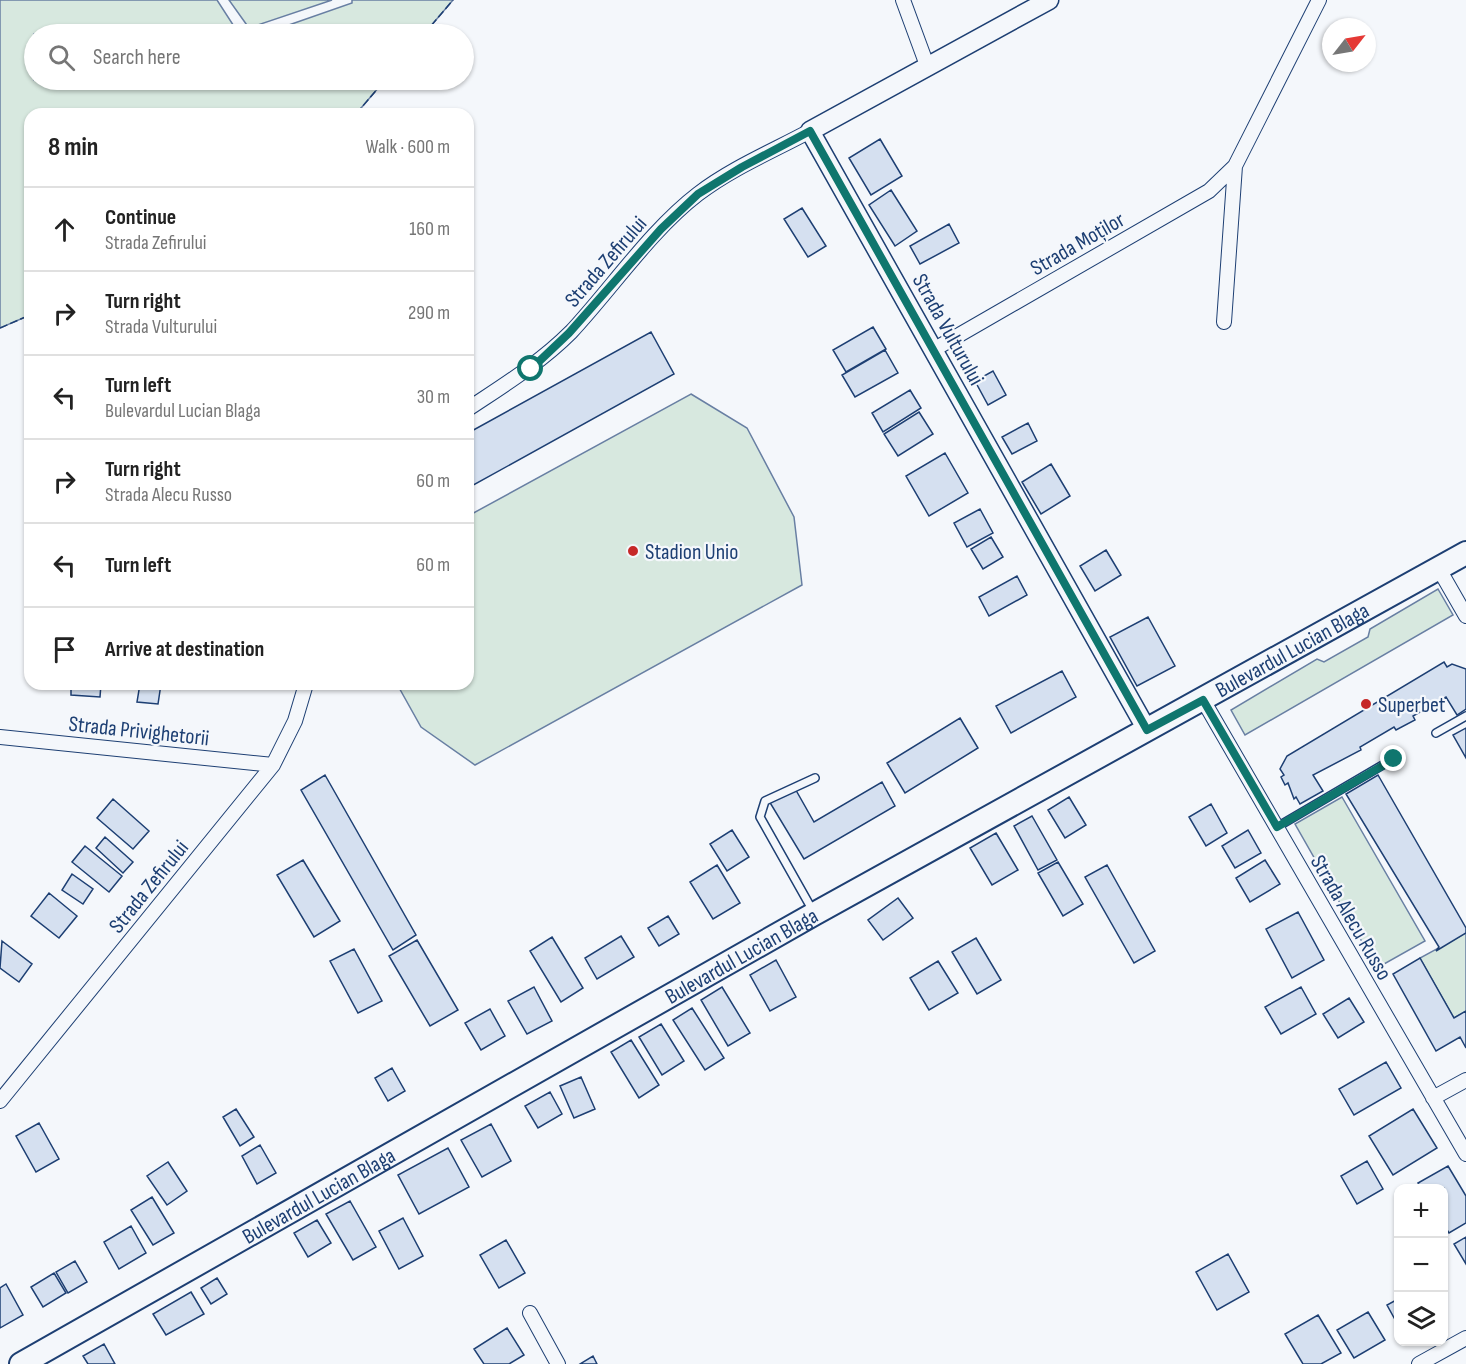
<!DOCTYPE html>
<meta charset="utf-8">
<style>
:root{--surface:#fff;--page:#f6f6f6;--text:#222;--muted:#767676;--line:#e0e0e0}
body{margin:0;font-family:"Sofia Sans Condensed",sans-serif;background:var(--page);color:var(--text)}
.controls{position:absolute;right:18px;bottom:18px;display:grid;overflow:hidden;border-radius:12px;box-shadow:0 2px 4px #0004}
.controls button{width:54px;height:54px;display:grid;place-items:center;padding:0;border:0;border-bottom:2px solid var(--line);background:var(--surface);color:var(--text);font:30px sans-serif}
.compass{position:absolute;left:1322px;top:18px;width:54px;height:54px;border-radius:50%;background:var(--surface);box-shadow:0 2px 4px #0004;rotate:59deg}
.stop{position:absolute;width:18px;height:18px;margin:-14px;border:4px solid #0f766e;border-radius:50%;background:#fff}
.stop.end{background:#0f766e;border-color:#fff;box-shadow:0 2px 6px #0008}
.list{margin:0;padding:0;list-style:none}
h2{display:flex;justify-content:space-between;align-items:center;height:78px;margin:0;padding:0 24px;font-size:26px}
h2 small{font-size:20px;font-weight:400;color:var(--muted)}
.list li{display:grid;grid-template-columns:39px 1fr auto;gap:18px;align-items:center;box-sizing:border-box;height:84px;padding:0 24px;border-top:2px solid var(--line)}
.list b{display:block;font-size:22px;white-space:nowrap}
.list p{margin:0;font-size:20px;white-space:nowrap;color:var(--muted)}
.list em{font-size:20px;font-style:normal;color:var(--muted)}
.icon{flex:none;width:33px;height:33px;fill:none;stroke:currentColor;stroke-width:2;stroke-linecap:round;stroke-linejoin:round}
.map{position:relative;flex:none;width:1466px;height:1364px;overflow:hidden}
.search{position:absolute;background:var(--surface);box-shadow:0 2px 4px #0004;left:24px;top:24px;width:450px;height:66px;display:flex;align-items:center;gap:15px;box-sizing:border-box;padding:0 21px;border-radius:33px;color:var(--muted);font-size:22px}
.panel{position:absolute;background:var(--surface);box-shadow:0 2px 4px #0004;left:24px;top:108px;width:450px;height:582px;border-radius:18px}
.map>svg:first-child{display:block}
.green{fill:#d7e8df;stroke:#687fa3;stroke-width:1.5}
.building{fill:#d5e0f0;stroke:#1d3f73;stroke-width:1.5}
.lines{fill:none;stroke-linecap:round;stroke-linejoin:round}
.service-casing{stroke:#1d3f73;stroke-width:10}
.minor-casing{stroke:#1d3f73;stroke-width:16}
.tertiary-casing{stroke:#1d3f73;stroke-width:21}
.primary-casing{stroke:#1d3f73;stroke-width:26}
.service{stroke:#f4f7fb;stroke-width:7}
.minor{stroke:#f4f7fb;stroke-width:14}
.tertiary{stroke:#f4f7fb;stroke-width:18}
.primary{stroke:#f4f7fb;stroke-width:22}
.fence{stroke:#1d3f73;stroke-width:1.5;stroke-dasharray:8 3;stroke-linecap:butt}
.route{stroke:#0f766e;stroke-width:8}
.poi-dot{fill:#c62828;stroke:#f4f7fb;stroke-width:2}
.labels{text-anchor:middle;stroke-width:4.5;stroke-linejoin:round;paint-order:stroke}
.street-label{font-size:22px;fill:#1d3f73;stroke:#f4f7fb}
.poi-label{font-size:22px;fill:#1d3f73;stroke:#f4f7fb;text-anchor:start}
</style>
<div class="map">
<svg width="1466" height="1364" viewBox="0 0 1466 1364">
<rect width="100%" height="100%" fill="#f4f7fb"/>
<path class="green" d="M 0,0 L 217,0 L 239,34 L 34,34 L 34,80 L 385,80 L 356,114 L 30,114 L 30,315 L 0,328 Z
M 229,0 L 332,0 L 249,28 Z
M 352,0 L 453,0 L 424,34 L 263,34 L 352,3 Z
M 691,394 L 747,428 L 794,517 L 802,585 L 475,765 L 421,727 L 397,684 L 468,684 L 468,516 Z
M 1438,589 L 1453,615 L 1245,735 L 1231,710 L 1317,659 L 1324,662 L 1368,637 L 1370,629 Z
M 1342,797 L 1425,941 L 1377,968 L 1295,824 Z
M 1466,933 L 1466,1011 L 1454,1018 L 1420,958 Z"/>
<path class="building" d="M 880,139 L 902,176 L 871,195 L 849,158 Z
M 891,190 L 917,231 L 895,246 L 869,205 Z
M 802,208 L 826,246 L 808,257 L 784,219 Z
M 949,224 L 959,243 L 920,264 L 910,246 Z
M 873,327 L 886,349 L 846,372 L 833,350 Z
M 651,332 L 674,374 L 468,488 L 468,433 Z
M 885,350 L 898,373 L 855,397 L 842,375 Z
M 993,371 L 1006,395 L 988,405 L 975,381 Z
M 910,390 L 921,408 L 883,432 L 872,413 Z
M 919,412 L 933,434 L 898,456 L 884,434 Z
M 1028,423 L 1037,441 L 1012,454 L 1002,437 Z
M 945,453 L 968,493 L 929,516 L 906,476 Z
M 1051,464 L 1070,496 L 1041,514 L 1022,482 Z
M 980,509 L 993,533 L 967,547 L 954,523 Z
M 991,537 L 1003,557 L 983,569 L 971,549 Z
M 1106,550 L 1121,575 L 1095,591 L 1080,566 Z
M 1017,576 L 1027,595 L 989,616 L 979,597 Z
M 1148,617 L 1175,666 L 1137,686 L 1110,637 Z
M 1444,662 L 1447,667 L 1452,664 L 1466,669 L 1466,709 L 1457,715 L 1446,697 L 1413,716 L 1415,720 L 1396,730 L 1394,727 L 1360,747 L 1361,750 L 1313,775 L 1323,791 L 1300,804 L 1296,797 L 1294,799 L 1288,783 L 1285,785 L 1281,777 L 1284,775 L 1280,769 L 1287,756 Z
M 1062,671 L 1076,697 L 1011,733 L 996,706 Z
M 71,684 L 101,684 L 100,697 L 71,695 Z
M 140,684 L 161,684 L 158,704 L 137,702 Z
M 960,718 L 978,748 L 905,793 L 887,763 Z
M 1466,728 L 1466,758 L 1453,735 Z
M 325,775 L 416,935 L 393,950 L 301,790 Z
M 1378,775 L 1466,928 L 1466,933 L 1436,951 L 1439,947 L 1346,794 Z
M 882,782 L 895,806 L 804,859 L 769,801 L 793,785 L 814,822 Z
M 1069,797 L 1086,825 L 1065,838 L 1048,810 Z
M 113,799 L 149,831 L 133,849 L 97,818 Z
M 1211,804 L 1227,833 L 1206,846 L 1189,817 Z
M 1032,816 L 1057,860 L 1038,870 L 1014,826 Z
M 732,830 L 749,857 L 727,871 L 710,844 Z
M 1248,830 L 1261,853 L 1235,868 L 1222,846 Z
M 996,833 L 1018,870 L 992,885 L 970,848 Z
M 105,837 L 133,862 L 123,873 L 96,848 Z
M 85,846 L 122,876 L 109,892 L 72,862 Z
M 303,860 L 340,921 L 314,937 L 277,875 Z
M 1265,860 L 1280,884 L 1250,902 L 1236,878 Z
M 1058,862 L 1083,904 L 1063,916 L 1038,873 Z
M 717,865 L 740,903 L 713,919 L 690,882 Z
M 1107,865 L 1155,951 L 1134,963 L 1085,877 Z
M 72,874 L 93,889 L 83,904 L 62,890 Z
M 49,893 L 77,916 L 59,938 L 31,916 Z
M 898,898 L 913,918 L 883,940 L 868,920 Z
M 1298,912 L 1324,960 L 1292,978 L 1266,929 Z
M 668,916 L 679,934 L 659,946 L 648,928 Z
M 621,936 L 634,957 L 597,979 L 585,958 Z
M 552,937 L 583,988 L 561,1002 L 530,951 Z
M 976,938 L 1001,980 L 977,994 L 952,952 Z
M 417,940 L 458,1010 L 430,1026 L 389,956 Z
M 2,941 L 32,964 L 19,982 L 0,968 Z
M 354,949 L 382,1001 L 358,1013 L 330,961 Z
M 1420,958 L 1454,1018 L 1466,1011 L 1466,1048 L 1460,1037 L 1436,1051 L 1393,974 Z
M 776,960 L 796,997 L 770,1011 L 750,975 Z
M 938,961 L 958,993 L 929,1010 L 910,978 Z
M 534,987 L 552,1021 L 527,1034 L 508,1001 Z
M 722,987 L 750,1033 L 728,1046 L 701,1000 Z
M 1301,987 L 1316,1014 L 1281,1034 L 1265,1007 Z
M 1349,998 L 1364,1022 L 1338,1038 L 1323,1014 Z
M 692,1008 L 724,1058 L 705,1070 L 673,1020 Z
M 490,1009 L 505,1036 L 481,1050 L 465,1023 Z
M 661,1024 L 684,1061 L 662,1075 L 639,1037 Z
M 631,1040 L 659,1085 L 639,1098 L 611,1052 Z
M 1386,1062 L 1401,1088 L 1354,1115 L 1339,1089 Z
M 392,1068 L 405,1091 L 388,1101 L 375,1078 Z
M 581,1077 L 595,1109 L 574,1118 L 560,1086 Z
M 550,1092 L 562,1114 L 538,1128 L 525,1106 Z
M 236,1109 L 254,1137 L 240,1146 L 223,1117 Z
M 1413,1109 L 1437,1148 L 1393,1175 L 1369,1136 Z
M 39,1123 L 59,1159 L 36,1172 L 16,1136 Z
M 491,1124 L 511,1161 L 482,1177 L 461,1140 Z
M 260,1145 L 276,1173 L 257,1184 L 242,1156 Z
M 448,1148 L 469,1187 L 419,1214 L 398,1175 Z
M 1367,1161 L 1383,1189 L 1357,1204 L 1341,1176 Z
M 168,1162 L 187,1191 L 167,1205 L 147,1176 Z
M 1448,1166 L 1466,1196 L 1466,1223 L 1449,1233 L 1444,1225 L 1444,1188 L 1422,1188 L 1418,1183 Z
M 152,1197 L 174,1233 L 153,1245 L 131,1210 Z
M 350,1201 L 376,1247 L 353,1260 L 326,1214 Z
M 403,1218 L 423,1256 L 399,1269 L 379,1231 Z
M 317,1220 L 331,1243 L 308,1257 L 294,1233 Z
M 131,1226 L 146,1253 L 119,1269 L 104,1242 Z
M 1466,1237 L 1466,1264 L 1454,1244 Z
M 506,1240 L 525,1273 L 499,1288 L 480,1255 Z
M 1228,1254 L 1249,1292 L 1217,1310 L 1196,1272 Z
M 75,1261 L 87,1282 L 68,1293 L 56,1272 Z
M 54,1273 L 66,1293 L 43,1307 L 31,1287 Z
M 217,1278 L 227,1294 L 211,1304 L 201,1288 Z
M 6,1284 L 23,1315 L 0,1328 L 0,1288 Z
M 191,1292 L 204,1314 L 166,1335 L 153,1314 Z
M 1398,1299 L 1398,1325 L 1387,1305 Z
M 1368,1312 L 1385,1340 L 1354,1358 L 1337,1330 Z
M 1318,1315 L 1341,1353 L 1321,1364 L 1303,1364 L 1285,1334 Z
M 507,1328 L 524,1355 L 509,1364 L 484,1364 L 474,1349 Z
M 104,1344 L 115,1364 L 88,1364 L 83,1356 Z
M 593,1356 L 597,1364 L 580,1364 Z"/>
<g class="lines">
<g class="service-casing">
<path id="service" d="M 1436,733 L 1466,716
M 1277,827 L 1393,759
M 813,911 L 760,817 L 765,801 L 815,778"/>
</g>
<g class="minor-casing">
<path id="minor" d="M 903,0 L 928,68
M 1224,322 L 1235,166
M 933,350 L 1209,191 L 1235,166 L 1319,0
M 468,409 C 504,385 540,363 571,332 C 612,288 651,230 698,194 C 732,168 773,151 810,131
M 1439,569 L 1466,616
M 1203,700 L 1466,1154
M 0,737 L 273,765
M 1433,1098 L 1466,1080
M 0,1101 L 273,765 L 295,721 L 306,684
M 530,1313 L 558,1364
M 1419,1364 L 1466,1338"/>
</g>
<g class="tertiary-casing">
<path id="tertiary" d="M 1049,0 L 810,131 L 1147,730"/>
</g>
<g class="primary-casing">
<g id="primary">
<path id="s1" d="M 21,1364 L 814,914 L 1466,553"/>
</g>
</g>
<use href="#service" class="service"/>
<use href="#minor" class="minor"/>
<use href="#tertiary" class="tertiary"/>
<use href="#primary" class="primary"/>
<path class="fence" d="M 424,34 L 453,0
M 356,114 L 385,80
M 0,328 L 30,315"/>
</g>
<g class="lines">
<path class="route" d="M 531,369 L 569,333 L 661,229 L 698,194 L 742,167 L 810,131 L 1147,730 L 1203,700 L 1277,827 L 1394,759"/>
</g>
<g class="poi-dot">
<circle cx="633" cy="551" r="6"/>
<circle cx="1366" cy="704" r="6"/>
</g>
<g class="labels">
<g class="street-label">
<text transform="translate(1077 243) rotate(-30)" y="8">Strada Moților</text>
<text transform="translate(605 261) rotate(-49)" y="8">Strada Zefirului</text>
<text transform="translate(949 329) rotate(61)" y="8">Strada Vulturului</text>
<text dy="8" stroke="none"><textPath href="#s1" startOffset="1458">Bulevardul Lucian Blaga</textPath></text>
<text transform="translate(139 730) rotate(6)" y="8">Strada Privighetorii</text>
<text transform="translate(148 886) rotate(-51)" y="8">Strada Zefirului</text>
<text transform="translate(1352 917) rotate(60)" y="8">Strada Alecu Russo</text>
<text dy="8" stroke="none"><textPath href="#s1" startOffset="828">Bulevardul Lucian Blaga</textPath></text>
<text dy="8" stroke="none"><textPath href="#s1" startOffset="342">Bulevardul Lucian Blaga</textPath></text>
</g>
<g class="poi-label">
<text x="645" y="559">Stadion Unio</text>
<text x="1378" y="712">Superbet</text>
</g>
</g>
</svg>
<div class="controls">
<button>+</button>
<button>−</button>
<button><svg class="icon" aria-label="layers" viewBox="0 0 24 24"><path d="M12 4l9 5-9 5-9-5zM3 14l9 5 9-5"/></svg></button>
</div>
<svg class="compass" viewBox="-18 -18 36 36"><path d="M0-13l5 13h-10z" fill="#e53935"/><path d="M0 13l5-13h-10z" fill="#767676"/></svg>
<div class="stop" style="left:531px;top:369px"></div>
<div class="stop end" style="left:1394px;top:759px"></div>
<div class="search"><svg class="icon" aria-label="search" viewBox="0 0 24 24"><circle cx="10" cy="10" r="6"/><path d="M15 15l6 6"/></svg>Search here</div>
<section class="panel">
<h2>8 min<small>Walk · 600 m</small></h2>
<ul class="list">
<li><svg class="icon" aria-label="ahead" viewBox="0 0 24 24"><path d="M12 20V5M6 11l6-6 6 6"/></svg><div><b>Continue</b><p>Strada Zefirului</p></div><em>160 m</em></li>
<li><svg class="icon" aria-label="right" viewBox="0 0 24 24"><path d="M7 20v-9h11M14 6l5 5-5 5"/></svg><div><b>Turn right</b><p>Strada Vulturului</p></div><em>290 m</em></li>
<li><svg class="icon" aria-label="left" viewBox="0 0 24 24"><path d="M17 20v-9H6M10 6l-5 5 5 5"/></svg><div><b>Turn left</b><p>Bulevardul Lucian Blaga</p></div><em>30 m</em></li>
<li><svg class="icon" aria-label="right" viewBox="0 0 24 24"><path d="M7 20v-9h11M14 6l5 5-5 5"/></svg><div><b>Turn right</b><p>Strada Alecu Russo</p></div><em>60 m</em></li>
<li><svg class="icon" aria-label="left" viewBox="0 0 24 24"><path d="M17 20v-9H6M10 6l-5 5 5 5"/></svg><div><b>Turn left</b></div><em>60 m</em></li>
<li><svg class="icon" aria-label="arrive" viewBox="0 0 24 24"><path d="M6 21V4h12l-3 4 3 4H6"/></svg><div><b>Arrive at destination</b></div></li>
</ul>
</section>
</div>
